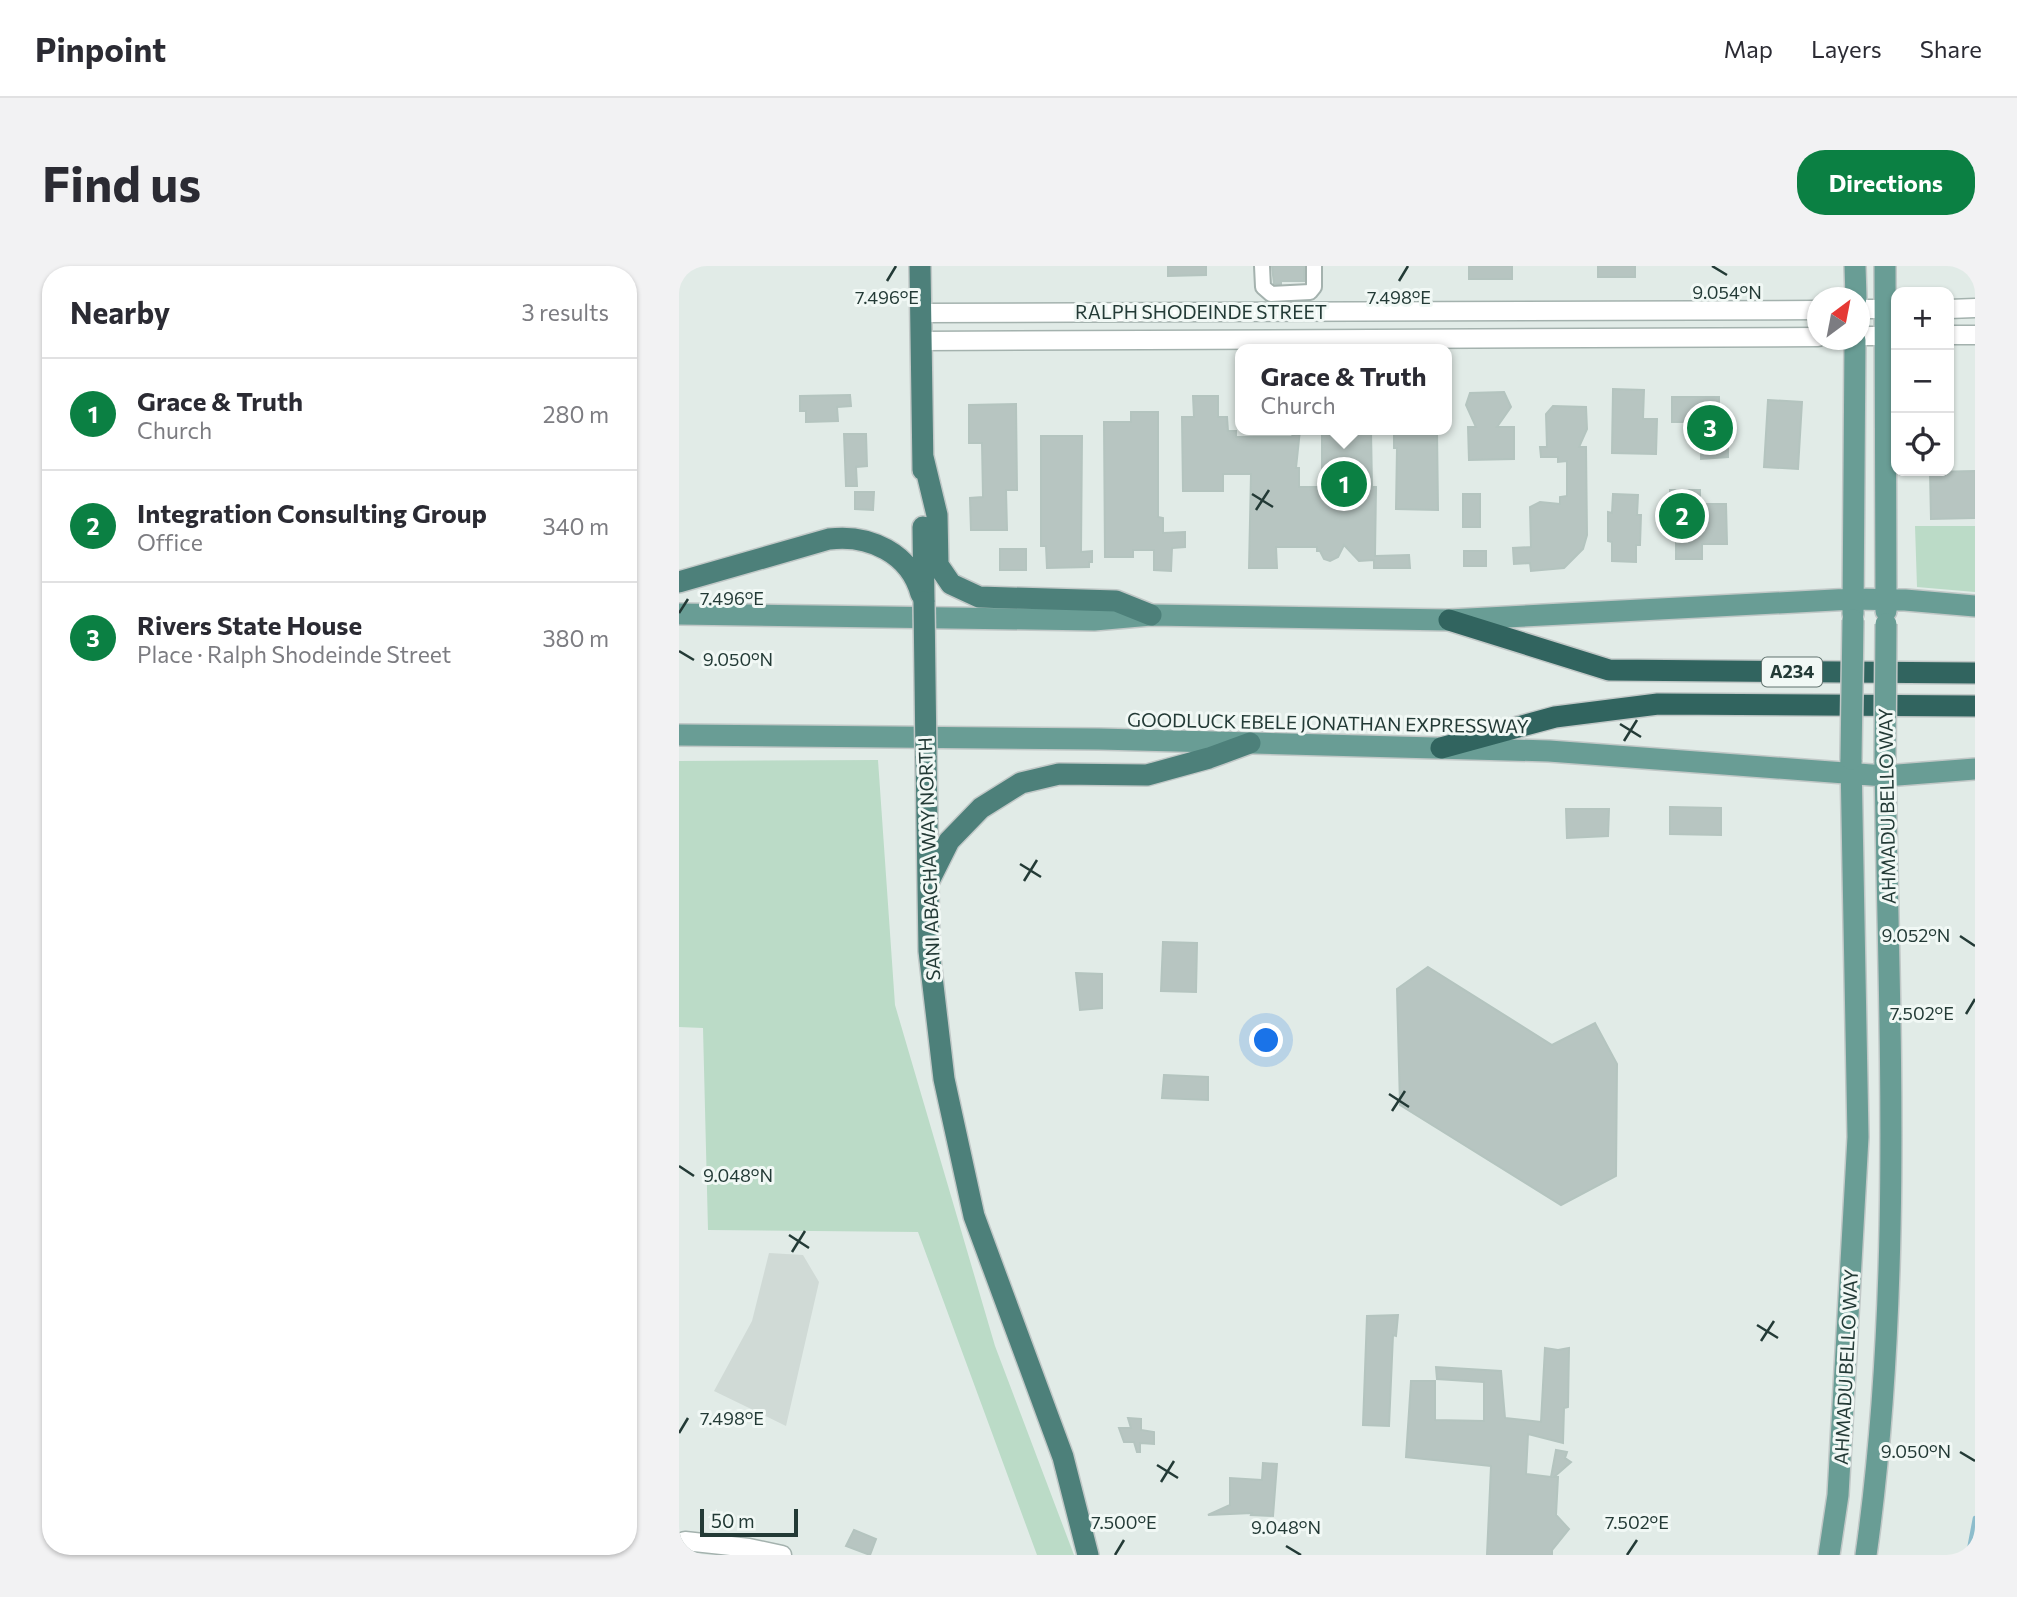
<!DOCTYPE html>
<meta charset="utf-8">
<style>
:root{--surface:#fff;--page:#f2f2f3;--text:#2b2b33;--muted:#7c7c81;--line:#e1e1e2;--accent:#0b8043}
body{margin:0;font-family:Commissioner,sans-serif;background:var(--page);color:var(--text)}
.controls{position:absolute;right:21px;top:21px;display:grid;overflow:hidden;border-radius:14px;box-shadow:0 2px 5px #0004}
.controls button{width:63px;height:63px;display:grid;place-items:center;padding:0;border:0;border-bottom:2px solid var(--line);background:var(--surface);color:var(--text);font:35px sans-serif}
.compass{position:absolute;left:1128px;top:21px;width:63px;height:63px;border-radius:50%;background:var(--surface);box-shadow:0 2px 5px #0004;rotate:32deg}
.scale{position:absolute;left:21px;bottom:18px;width:98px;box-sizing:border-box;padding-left:7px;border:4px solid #233a36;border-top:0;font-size:19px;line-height:24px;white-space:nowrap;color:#233a36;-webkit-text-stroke:5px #f1f8f5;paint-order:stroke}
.you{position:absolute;left:588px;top:775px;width:24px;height:24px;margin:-18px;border:5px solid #fff;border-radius:50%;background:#1a73e8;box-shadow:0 0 0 10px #1a73e833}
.badge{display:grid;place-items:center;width:46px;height:46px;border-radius:50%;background:var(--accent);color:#fff;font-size:23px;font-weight:700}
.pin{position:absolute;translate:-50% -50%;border:4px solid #fff;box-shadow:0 2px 7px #0006}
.popup{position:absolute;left:556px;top:78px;width:217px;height:91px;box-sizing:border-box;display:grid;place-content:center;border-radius:14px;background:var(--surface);filter:drop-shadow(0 2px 5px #0005);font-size:23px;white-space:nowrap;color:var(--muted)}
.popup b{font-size:26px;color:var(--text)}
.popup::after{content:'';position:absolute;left:50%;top:100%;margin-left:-14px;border:14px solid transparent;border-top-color:var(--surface)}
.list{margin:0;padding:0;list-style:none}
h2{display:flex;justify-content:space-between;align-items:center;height:91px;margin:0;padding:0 28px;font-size:30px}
h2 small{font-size:23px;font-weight:400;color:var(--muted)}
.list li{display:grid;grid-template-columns:46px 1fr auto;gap:21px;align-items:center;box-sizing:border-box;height:112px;padding:0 28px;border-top:2px solid var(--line)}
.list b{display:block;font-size:26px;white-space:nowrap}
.list p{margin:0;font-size:23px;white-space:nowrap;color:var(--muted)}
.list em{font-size:23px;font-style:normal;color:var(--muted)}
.icon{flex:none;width:38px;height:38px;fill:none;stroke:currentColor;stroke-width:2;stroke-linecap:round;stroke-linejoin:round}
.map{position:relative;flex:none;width:1296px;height:1289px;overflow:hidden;border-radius:28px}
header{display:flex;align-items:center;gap:42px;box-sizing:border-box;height:98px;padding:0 35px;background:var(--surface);border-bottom:2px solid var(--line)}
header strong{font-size:33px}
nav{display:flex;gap:38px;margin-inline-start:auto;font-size:24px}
.intro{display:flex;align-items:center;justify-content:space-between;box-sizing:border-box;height:168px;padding:0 42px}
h1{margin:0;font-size:49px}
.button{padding:18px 32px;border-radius:28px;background:var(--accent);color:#fff;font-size:24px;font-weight:700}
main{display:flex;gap:42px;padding:0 42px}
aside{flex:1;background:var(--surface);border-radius:28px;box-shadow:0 2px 5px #0004}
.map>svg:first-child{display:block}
.built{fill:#d0dad6}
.green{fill:#bbdbc7}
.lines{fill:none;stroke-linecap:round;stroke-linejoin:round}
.stream{stroke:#8dbdcc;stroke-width:4.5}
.building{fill:#b7c5c1;stroke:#b4c4bf;stroke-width:2}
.minor-casing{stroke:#a4b2ae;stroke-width:18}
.tertiary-casing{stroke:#a4b2ae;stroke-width:21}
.primary-casing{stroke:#c1c8c7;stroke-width:24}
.trunk-casing{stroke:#c1c8c7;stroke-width:24}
.motorway-casing{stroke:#c1c8c7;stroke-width:24}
.minor{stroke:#fff;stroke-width:14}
.tertiary{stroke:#fff;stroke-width:18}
.primary{stroke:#699d95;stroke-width:21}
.trunk{stroke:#4d807a;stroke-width:21}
.motorway{stroke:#31645f;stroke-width:21}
.primary-bridge-casing{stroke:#c1c8c7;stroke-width:24;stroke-linecap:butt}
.trunk-bridge-casing{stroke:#c1c8c7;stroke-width:24;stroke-linecap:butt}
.primary-bridge{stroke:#699d95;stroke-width:21}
.trunk-bridge{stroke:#4d807a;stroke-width:21}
.ticks{fill:none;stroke:#233a36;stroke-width:2.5}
.labels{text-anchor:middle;stroke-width:6;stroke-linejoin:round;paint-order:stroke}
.shield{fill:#f1f8f5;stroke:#61736f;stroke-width:2}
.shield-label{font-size:18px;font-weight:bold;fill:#233a36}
.street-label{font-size:19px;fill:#233a36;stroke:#f1f8f5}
.ticks-label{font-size:18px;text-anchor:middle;fill:#233a36;stroke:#f1f8f5;stroke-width:6;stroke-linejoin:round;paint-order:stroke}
</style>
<header>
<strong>Pinpoint</strong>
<nav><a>Map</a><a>Layers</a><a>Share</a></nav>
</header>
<div class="intro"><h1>Find us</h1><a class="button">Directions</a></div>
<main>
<aside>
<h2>Nearby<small>3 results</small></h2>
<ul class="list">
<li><span class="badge">1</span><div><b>Grace &amp; Truth</b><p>Church</p></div><em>280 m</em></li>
<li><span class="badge">2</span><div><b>Integration Consulting Group</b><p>Office</p></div><em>340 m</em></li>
<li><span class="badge">3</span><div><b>Rivers State House</b><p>Place · Ralph Shodeinde Street</p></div><em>380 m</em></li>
</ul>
</aside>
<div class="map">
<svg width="1296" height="1289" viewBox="0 0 1296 1289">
<rect width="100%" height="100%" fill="#e1ebe7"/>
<path class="built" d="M 90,987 L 124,989 L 140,1016 L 107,1160 L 35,1125 L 73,1055 Z"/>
<path class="green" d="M 1236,260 L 1296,260 L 1296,326 L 1238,321 Z
M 199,494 L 216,739 L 316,1080 L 395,1289 L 358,1289 L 239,966 L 29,964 L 24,762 L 0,761 L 0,495 Z"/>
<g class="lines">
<path class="stream" d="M 1289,1289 L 1296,1252"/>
</g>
<path class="building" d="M 489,0 L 527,0 L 527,9 L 489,10 Z
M 593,0 L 625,0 L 625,15 L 602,15 L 602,18 L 595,18 Z
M 790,0 L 833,0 L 833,13 L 790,13 Z
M 919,0 L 956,0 L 956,11 L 919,11 Z
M 934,123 L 965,124 L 964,153 L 978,153 L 977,188 L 933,187 Z
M 825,126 L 832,141 L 818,161 L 835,161 L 835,193 L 790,194 L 789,161 L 797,161 L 787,139 L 791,127 Z
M 171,129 L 172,140 L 158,141 L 159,155 L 127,156 L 127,145 L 121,145 L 121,130 Z
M 514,130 L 539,130 L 539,151 L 548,151 L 549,165 L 557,165 L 557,171 L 612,171 L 621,164 L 617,202 L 620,202 L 620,221 L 641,221 L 643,206 L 643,164 L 692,164 L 693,221 L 697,221 L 696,290 L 730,289 L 731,302 L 695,302 L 695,294 L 680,295 L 665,279 L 659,291 L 651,295 L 645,293 L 641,285 L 638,285 L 638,281 L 597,281 L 598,302 L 570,302 L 572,208 L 544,208 L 544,225 L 504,225 L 503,151 L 515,151 Z
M 993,131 L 1040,131 L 1040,146 L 1049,146 L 1049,191 L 1022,193 L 1022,173 L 1012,167 L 1012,156 L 993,156 Z
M 1089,134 L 1123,136 L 1119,203 L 1085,201 Z
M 337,138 L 338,224 L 327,224 L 328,264 L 292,264 L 291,232 L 304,231 L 303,177 L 290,177 L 290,139 Z
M 874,140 L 907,141 L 908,163 L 900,181 L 907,181 L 908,269 L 904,283 L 885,302 L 852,305 L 851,297 L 835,298 L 834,282 L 852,281 L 851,241 L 861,236 L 881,238 L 881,231 L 888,230 L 888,195 L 879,196 L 879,191 L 862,191 L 861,181 L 868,181 L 867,148 Z
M 452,146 L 479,146 L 479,251 L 484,252 L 484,267 L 506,266 L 506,281 L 493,282 L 492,305 L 475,304 L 475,284 L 454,284 L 454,291 L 426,291 L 425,156 L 452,156 Z
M 715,164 L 758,164 L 759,244 L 717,243 L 718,182 L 715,182 Z
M 165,168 L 187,168 L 188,200 L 177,201 L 178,220 L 167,220 Z
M 362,170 L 403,170 L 402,286 L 413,285 L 413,296 L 410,296 L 410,301 L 368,302 L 367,280 L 362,280 Z
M 1296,205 L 1296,252 L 1252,253 L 1251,206 Z
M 991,224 L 1021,224 L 1021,238 L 1047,238 L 1048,278 L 1023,278 L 1023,293 L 997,293 L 997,266 L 991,266 Z
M 176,226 L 195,226 L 194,244 L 176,243 Z
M 784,228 L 801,228 L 801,261 L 784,261 Z
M 934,228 L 959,229 L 958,249 L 962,249 L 961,279 L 957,279 L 957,296 L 933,295 L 933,276 L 929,275 L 929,246 L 933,247 Z
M 321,283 L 347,283 L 347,304 L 321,304 Z
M 785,285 L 807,285 L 807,300 L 785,300 Z
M 991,541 L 1042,542 L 1042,569 L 991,568 Z
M 887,543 L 930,543 L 929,570 L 888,572 Z
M 484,676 L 518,677 L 517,726 L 482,725 Z
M 749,701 L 873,779 L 916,757 L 938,798 L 937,910 L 882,939 L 721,839 L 718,723 Z
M 397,707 L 423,708 L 423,742 L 401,744 Z
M 485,809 L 529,811 L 529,834 L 483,832 Z
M 719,1049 L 717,1070 L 714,1069 L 710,1160 L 684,1159 L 688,1050 Z
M 866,1082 L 879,1084 L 890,1082 L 889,1141 L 885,1142 L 884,1177 L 849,1168 L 847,1208 L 872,1211 L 877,1184 L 888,1186 L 886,1192 L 892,1196 L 875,1211 L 879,1211 L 877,1249 L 890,1263 L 873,1284 L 873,1289 L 808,1289 L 812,1200 L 727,1191 L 732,1115 L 756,1115 L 756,1154 L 805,1155 L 805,1116 L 758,1113 L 757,1101 L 822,1105 L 826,1152 L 862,1156 Z
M 449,1152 L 462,1153 L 462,1164 L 475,1166 L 475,1178 L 461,1177 L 461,1186 L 458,1186 L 455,1176 L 445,1176 L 440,1162 L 452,1162 Z
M 584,1197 L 598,1198 L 594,1250 L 572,1249 L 573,1247 L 529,1249 L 551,1239 L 551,1212 L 583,1214 Z
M 175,1264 L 197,1273 L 191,1289 L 167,1280 Z"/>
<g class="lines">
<g class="minor-casing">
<path id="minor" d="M 583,0 L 584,21 L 592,28 L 631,26 L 635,21 L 635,0"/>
</g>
<g class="tertiary-casing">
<path id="tertiary" d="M 1181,43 L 1217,43
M 1270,43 L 1296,42
M 242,47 L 1139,44
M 1270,69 L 1296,69
M 1181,70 L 1217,70
M 243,75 L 1139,71
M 0,1277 L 6,1275 L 70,1282 L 103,1289"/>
</g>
<g class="primary-casing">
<path id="primary" d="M 1176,0 L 1177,32
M 1206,0 L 1207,345
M 0,348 L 415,354 L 472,349 L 770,354 L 1174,333 L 1226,334 L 1296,340
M 1174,348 L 1176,74
M 0,469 L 420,473 L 870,485 L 1206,510 L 1296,503
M 1150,1289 L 1159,1229 L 1179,871 L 1172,495
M 1187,1289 C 1224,1027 1210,761 1206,498"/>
</g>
<g class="trunk-casing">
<path id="trunk" d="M 241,0 L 244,204
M 244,191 L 258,249 L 259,299 L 272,318 L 300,331 L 437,335 L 472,349
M 244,261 L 245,336
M 0,316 L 150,273 C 190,268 231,287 242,328
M 247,490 L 250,685 L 265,813 L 295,950 L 384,1191 L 409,1289
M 250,615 L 270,575 L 302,542 L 342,517 L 380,508 L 468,509 L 530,492 L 571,477"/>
</g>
<g class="motorway-casing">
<path id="motorway" d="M 770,354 L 930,404 L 1296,407
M 762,482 L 876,451 L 979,438 L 1296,440"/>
</g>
<use href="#minor" class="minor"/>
<use href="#tertiary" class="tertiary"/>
<use href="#primary" class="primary"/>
<use href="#trunk" class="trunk"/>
<use href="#motorway" class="motorway"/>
<g class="primary-bridge-casing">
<path id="primary-bridge" d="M 1172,493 L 1174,354
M 1206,495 L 1207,358"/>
</g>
<g class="trunk-bridge-casing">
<path id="trunk-bridge" d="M 245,336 L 247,490"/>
</g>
<use href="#primary-bridge" class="primary-bridge"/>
<use href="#trunk-bridge" class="trunk-bridge"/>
</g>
<path class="ticks" d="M 1033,0 L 1048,9M 208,15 L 217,0M 720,15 L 729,0M 573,228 L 594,241M 577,244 L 590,224M 0,347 L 9,333M 0,385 L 15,394M 941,458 L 962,471M 945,475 L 958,454M 341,598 L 362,611M 345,615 L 358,594M 1281,670 L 1296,680M 1287,748 L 1296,733M 710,828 L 730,841M 713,845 L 726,825M 0,900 L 15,910M 110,969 L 130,982M 113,986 L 126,965M 1078,1059 L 1099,1072M 1082,1075 L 1095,1055M 0,1167 L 9,1152M 1281,1186 L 1296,1195M 478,1199 L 499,1212M 482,1216 L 495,1195M 607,1280 L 622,1289M 436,1289 L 445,1274M 948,1289 L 958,1274"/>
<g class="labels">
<rect class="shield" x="1083" y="391.5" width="60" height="29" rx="5"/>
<g class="shield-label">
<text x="1113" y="412">A234</text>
</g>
<g class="street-label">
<text x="522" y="53">RALPH SHODEINDE STREET</text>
<text transform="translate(649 457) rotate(1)" y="7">GOODLUCK EBELE JONATHAN EXPRESSWAY</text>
<text transform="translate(1208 540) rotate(-91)" y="7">AHMADU BELLO WAY</text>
<text transform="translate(250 593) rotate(-92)" y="7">SANI ABACHA WAY NORTH</text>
<text transform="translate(1167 1101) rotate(-87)" y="7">AHMADU BELLO WAY</text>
</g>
</g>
<g class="ticks-label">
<text x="1048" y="33">9.054°N</text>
<text x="208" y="38">7.496°E</text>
<text x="720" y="38">7.498°E</text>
<text x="53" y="339">7.496°E</text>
<text x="59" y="400">9.050°N</text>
<text x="1237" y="676">9.052°N</text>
<text x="1243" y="754">7.502°E</text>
<text x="59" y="916">9.048°N</text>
<text x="53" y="1159">7.498°E</text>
<text x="1237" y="1192">9.050°N</text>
<text x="445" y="1263">7.500°E</text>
<text x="958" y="1263">7.502°E</text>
<text x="607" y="1268">9.048°N</text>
</g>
</svg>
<div class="controls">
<button>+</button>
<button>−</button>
<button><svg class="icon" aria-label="locate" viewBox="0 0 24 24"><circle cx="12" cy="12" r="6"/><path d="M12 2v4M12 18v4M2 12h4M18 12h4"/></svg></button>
</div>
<svg class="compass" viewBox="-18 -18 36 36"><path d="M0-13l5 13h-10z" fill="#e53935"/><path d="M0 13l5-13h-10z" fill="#7c7c81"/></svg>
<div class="scale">50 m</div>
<div class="you"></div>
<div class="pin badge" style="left:665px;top:218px">1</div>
<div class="popup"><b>Grace &amp; Truth</b>Church</div>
<div class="pin badge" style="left:1003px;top:250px">2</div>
<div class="pin badge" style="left:1031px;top:162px">3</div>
</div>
</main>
